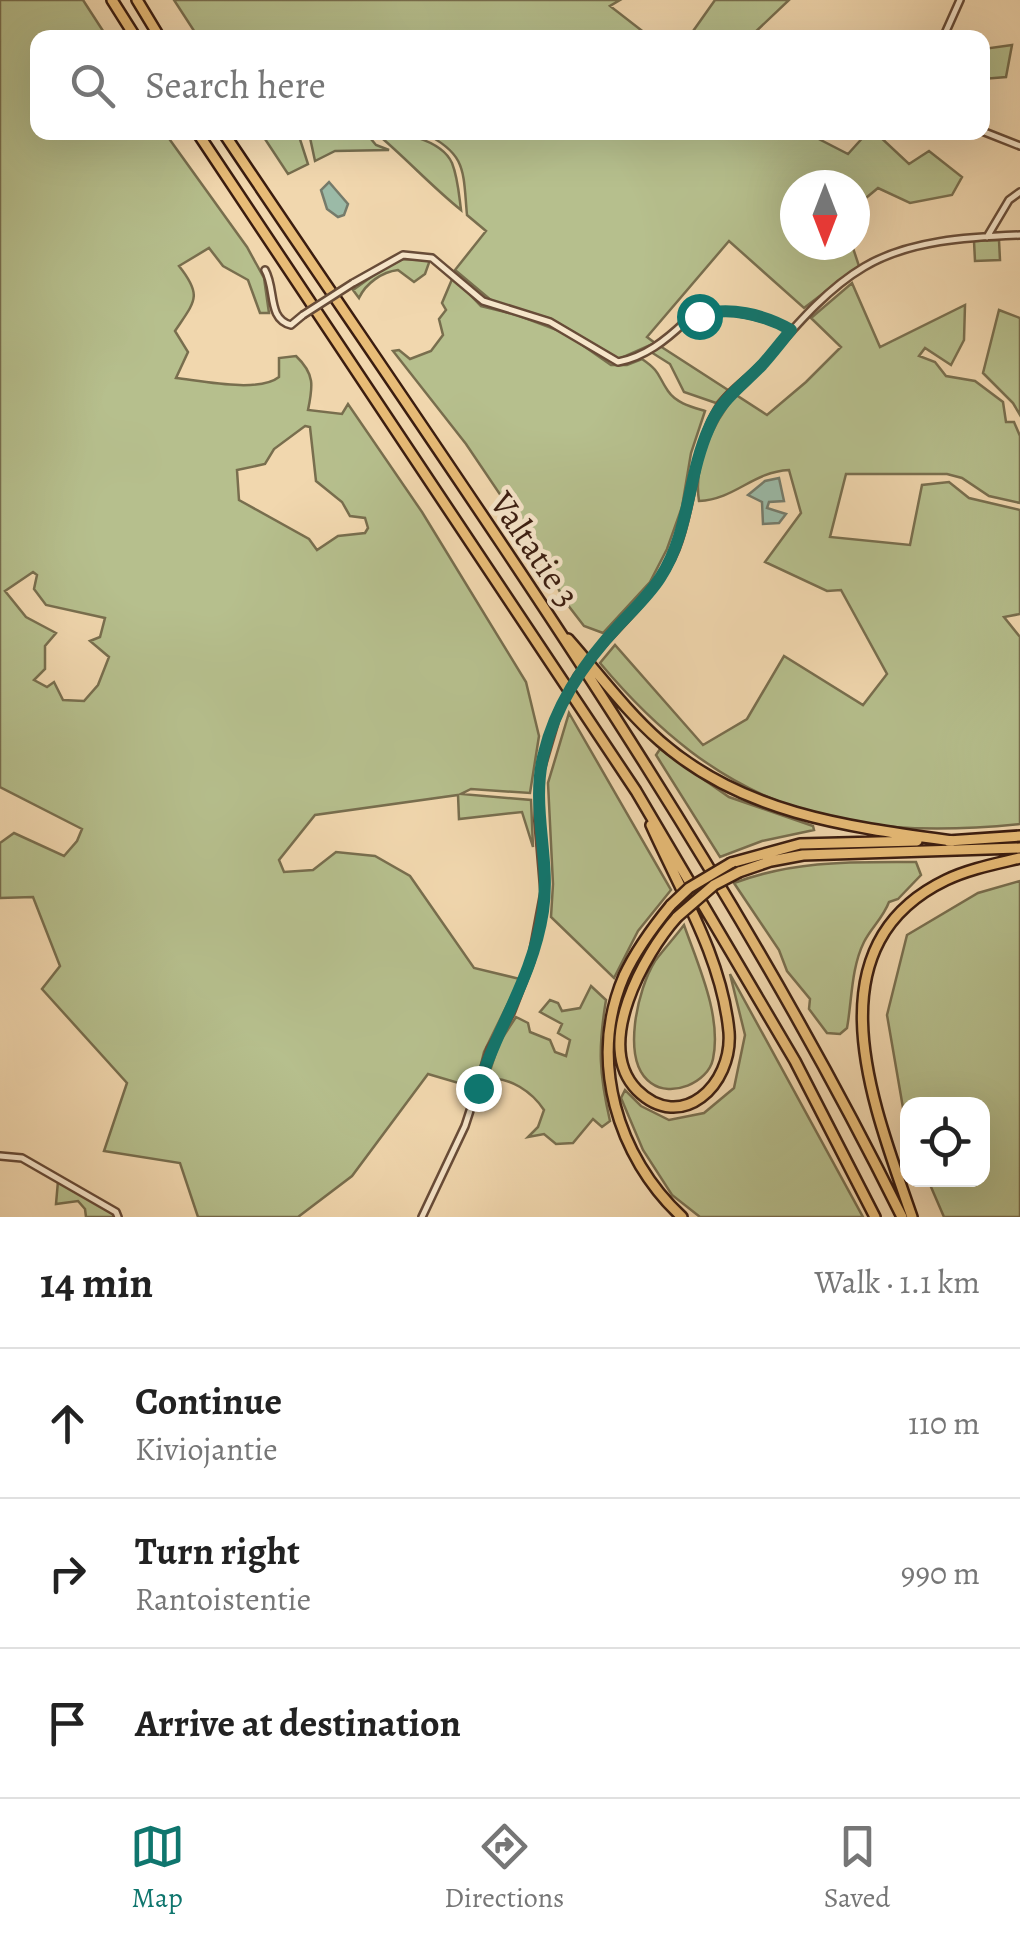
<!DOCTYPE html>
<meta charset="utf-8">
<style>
:root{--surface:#fff;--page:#f6f6f6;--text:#222;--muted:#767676;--line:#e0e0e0;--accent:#0f766e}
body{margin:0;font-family:Alegreya,serif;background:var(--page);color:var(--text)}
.controls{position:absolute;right:30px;bottom:30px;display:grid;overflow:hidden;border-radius:20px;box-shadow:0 10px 40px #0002}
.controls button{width:90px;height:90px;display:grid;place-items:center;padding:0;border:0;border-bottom:2px solid var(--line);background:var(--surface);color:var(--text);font:50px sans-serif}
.compass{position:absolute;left:780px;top:170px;width:90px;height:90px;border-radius:50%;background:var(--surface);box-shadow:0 10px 40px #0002;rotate:180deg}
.stop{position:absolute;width:30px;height:30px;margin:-22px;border:8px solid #0f766e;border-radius:50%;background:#fff}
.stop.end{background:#0f766e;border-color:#fff;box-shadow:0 2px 10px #0008}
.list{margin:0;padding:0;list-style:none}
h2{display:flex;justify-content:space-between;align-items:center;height:130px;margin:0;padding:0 40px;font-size:42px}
h2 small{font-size:32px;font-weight:400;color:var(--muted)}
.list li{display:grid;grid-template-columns:65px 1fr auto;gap:30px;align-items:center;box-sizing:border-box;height:150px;padding:0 40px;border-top:2px solid var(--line)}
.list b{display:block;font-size:38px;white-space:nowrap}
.list p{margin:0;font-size:32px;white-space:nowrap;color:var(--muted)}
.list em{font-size:32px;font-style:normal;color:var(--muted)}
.icon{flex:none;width:55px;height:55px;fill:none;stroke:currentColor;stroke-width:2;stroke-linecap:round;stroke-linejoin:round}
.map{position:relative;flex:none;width:1020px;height:1217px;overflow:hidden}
.search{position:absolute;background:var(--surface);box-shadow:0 10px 40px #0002;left:30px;right:30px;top:30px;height:110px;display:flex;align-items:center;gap:25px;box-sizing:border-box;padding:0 35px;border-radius:20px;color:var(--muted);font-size:38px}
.sheet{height:580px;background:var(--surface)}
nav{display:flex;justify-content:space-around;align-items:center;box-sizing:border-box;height:140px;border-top:2px solid var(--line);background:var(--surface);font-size:28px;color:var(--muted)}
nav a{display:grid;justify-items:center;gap:5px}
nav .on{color:var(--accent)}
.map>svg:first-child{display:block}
.green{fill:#b6bf8d;stroke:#786e4e;stroke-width:2.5;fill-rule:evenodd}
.water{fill:#9bbaa7;stroke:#757b6b;stroke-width:2.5}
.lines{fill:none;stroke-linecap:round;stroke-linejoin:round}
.minor-casing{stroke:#684c38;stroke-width:10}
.highway-casing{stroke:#3b1d10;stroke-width:14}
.minor{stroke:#f6e5ca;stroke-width:5}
.highway{stroke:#e8bc77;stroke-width:9}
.minor-bridge-casing{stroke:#684c38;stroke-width:10;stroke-linecap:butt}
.highway-bridge-casing{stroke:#3b1d10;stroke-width:14;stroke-linecap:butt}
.minor-bridge{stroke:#f6e5ca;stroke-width:5}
.highway-bridge{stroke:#e8bc77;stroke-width:9}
.route{stroke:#0f766e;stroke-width:12}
.labels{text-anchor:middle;stroke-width:9;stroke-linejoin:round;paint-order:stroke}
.street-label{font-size:35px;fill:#3b1d10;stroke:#f6e5ca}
</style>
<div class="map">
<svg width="1020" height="1217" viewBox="0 0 1020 1217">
<rect width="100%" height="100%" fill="#f1d7ae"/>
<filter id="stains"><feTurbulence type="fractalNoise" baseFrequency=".002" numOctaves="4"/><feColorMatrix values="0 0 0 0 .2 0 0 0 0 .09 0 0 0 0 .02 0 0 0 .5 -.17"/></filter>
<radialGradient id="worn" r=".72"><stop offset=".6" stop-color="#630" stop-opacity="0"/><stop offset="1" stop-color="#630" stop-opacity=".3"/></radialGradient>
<path class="green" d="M 0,0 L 83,0 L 107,37 L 38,38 L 38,132 L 165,133 L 247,247 L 264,278 L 269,313 L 260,313 L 248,280 L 223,266 L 209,248 L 179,266 C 203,296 195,301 175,331 L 188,352 L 176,378 C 202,381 259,393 279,377 L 279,358 L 296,356 C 315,374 313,386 308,410 L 342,414 L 348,404 L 422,512 L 526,682 L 539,736 L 530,793 L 471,789 L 461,794 L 531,800 L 533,847 L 522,812 L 459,819 L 458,795 L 315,815 L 279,860 L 284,872 L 313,870 L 336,852 L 375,856 L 410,876 L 474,968 L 520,979 L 484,1052 L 474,1093 L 469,1086 L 428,1074 L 352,1176 L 298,1217 L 198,1217 L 180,1163 L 104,1151 L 127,1083 L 42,989 L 60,966 L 33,897 L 0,898 L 0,843 L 14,833 L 64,856 L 77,841 L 82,829 L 0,787 ZM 305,426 L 310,427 L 316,481 L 342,502 L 350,516 L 365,518 L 368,528 L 365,533 L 338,536 L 317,550 L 309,539 L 239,500 L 237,470 L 265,464 L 274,449 ZM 33,572 L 37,575 L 34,589 L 46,605 L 105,618 L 100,637 L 90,641 L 109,657 L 98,685 L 84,701 L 63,700 L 54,682 L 47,687 L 34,680 L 45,669 L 45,646 L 56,633 L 26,617 L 5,591 Z
M 174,0 L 620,0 L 610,6 L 650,37 L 198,37 Z
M 715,0 L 789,0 L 750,37 L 656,37 L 691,34 Z
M 1012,45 L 1006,77 L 983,79 L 983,49 Z
M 261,133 L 298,133 L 308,164 L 288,174 Z
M 309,133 L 366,133 L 376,145 L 389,150 L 335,151 L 315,161 Z
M 376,133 C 397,130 441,139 452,163 C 458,178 459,195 461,210 C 431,186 406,158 376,133 Z
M 424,133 L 807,133 L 848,154 L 867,133 L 876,133 L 909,164 L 929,151 L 962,177 L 952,195 L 910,203 L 878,188 L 855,207 L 855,185 L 795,185 L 795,245 L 852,245 L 859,266 L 804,308 L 729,241 L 647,337 L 655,343 L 619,359 L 551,319 L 492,301 L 455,270 L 486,231 L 467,215 C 463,171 467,154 424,133 Z
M 999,240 L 1000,260 L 975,261 L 974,241 Z
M 403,259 L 430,260 L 425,274 L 414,282 L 398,270 C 382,272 366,283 359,298 L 353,290 L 388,265 Z
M 453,277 L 481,306 L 517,315 L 565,333 L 611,365 L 627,365 L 642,359 C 661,372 657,375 668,391 C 676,403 692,407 705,411 L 691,453 L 682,507 L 667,549 L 650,582 L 603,633 L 584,626 L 564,600 L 543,558 L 466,444 L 393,351 L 399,350 L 410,359 L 431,351 L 443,335 L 439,319 L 446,310 L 442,303 Z
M 852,283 L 880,347 L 965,305 L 964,340 L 951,365 L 925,348 L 919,356 L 935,362 L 946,376 L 975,381 L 1003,402 L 1006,422 L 1014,422 L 1020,436 L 1020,503 L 989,496 L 962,478 L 947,474 L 846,474 L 830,537 L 910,545 L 922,485 L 949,482 L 969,498 L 1020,510 L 1020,614 L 1004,617 L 1020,637 L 1020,824 C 836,843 720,806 600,663 L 615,645 L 703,745 L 747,719 L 784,656 L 863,705 L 887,674 L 841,590 L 827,591 L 765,562 L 801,513 L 789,470 C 752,472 736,499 699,501 C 693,464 713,423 736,395 L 767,415 L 806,382 L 841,347 L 811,318 Z
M 999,310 L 1020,318 L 1020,415 L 1013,403 L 983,373 Z
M 660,346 L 728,390 L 716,403 L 684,392 L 670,364 L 651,352 Z
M 569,713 L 671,890 L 638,931 L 614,978 L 551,917 L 553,884 L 548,783 Z
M 660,749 L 729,797 L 813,826 L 814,830 L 762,841 L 720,857 L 656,755 Z
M 916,862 L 921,875 L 898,899 L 889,902 C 883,918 871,928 864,942 C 851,968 852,1001 847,1028 L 840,1034 L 827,1033 L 809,1009 L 810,999 L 787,971 L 779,950 L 734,883 C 796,860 851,862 916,862 Z
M 1020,881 L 1020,1217 L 944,1217 L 928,1180 L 982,1180 L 982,1104 L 908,1104 L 907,1131 L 887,1015 L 907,935 L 978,893 Z
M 684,925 C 698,965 722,1016 713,1059 C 708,1083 671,1098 651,1083 C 620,1061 638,988 655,961 C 664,949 675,937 684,925 Z
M 730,974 L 863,1217 L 700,1217 L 672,1195 L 643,1150 L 621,1098 L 625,1090 L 641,1106 L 669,1120 L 704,1113 L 734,1088 L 745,1035 Z
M 591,986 L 606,1000 C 598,1048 599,1073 610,1121 L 602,1127 L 593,1119 L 573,1143 L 556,1144 L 544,1134 L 528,1137 L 538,1127 L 544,1110 C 533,1093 509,1075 487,1080 L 499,1043 L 516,1017 L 528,1023 L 530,1032 L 550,1040 L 555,1052 L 566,1056 L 570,1040 L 558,1033 L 562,1024 L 540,1012 L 550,1000 L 558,1003 L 562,1011 L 580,1008 Z
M 58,1181 L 112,1212 L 114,1217 L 86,1217 L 85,1209 L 78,1201 L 56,1204 Z"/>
<path class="water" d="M 329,182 L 348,204 L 344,215 L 338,217 L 327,209 L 321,190 Z
M 779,478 L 784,501 L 769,502 L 767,508 L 786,514 L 779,523 L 763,524 L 762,502 L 748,495 L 765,481 Z"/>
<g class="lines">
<g class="minor-casing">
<path id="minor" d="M 943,38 L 960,0
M 982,131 L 1020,146
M 987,237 L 1009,200 L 1020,192
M 265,270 C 276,289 267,319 291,325 L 303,315
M 353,283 L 403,255 L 432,258 L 483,301 L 550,322 L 618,362 C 645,357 666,340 685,322 C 709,300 766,316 791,330
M 597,651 C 624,619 660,589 676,549 C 694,503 692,453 717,410 C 728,391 750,378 765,361 C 794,328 825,290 864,267 C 909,240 969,237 1020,235
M 0,1156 L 22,1158 L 116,1212 L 118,1217
M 422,1217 L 465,1126 L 490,1049 L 511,1013 L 531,961 L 544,892 L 538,821 L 540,773 L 558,712"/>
</g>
<g class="highway-casing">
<path id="highway" d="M 112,0 L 136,38
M 137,0 L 160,38
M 197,132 L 636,791 L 795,1061 L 875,1217
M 223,132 C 460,486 713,834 902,1217
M 568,639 C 598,673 626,711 660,741 C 743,814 849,827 953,841
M 651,825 C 681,892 722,958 729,1032 C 733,1085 681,1134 637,1090 C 593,1045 644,954 677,917
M 948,841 L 1020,836
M 731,863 L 800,844 L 917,841
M 739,872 L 771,861 L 803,855 L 1020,848
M 671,905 C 653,927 636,950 624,976 C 588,1060 617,1157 682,1217
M 912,1217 C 875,1109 807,947 946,880 C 969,869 995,864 1020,858"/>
</g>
<use href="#minor" class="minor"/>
<use href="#highway" class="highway"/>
<g class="minor-bridge-casing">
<path id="minor-bridge" d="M 303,315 L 353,283
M 558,712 L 577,676 L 597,651"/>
</g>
<g class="highway-bridge-casing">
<path id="highway-bridge" d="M 671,905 L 689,888 L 731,863
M 677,917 L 714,885 L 739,872"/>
</g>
<use href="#minor-bridge" class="minor-bridge"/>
<use href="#highway-bridge" class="highway-bridge"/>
</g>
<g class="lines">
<path class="route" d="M 478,1088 C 497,1027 533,977 543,911 C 551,858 530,806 544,753 C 556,703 585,661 620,624 C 634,609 649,595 660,578 C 690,532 687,477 709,428 C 720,400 742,386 762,365 C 772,354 781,342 791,330 C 765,315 727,305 699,316"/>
</g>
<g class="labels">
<g class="street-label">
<text transform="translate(535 549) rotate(56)" y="12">Valtatie 3</text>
</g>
</g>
<rect width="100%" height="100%" filter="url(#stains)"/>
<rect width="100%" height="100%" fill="url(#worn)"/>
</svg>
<div class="controls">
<button><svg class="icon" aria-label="locate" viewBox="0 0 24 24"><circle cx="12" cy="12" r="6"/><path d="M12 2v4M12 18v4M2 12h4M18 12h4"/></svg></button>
</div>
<svg class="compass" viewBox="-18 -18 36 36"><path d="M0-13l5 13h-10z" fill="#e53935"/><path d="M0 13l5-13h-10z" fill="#767676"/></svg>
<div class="stop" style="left:699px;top:316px"></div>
<div class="stop end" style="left:478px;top:1088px"></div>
<div class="search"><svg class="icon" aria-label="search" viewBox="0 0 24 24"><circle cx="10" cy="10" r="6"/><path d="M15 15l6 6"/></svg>Search here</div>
</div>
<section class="sheet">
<h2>14 min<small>Walk · 1.1 km</small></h2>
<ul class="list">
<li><svg class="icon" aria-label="ahead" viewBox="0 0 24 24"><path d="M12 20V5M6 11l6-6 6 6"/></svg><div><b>Continue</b><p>Kiviojantie</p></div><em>110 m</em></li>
<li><svg class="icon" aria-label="right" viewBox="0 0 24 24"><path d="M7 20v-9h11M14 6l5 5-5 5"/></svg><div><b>Turn right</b><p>Rantoistentie</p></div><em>990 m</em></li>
<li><svg class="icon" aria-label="arrive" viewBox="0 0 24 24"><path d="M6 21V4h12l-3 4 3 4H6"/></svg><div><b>Arrive at destination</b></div></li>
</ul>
</section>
<nav>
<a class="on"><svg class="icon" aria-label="map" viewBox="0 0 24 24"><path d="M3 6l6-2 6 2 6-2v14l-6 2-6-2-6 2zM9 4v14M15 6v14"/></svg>Map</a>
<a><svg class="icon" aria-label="directions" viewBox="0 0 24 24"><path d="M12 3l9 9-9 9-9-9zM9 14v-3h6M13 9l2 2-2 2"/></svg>Directions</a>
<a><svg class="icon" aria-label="saved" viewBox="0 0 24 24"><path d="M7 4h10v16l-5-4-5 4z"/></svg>Saved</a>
</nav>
